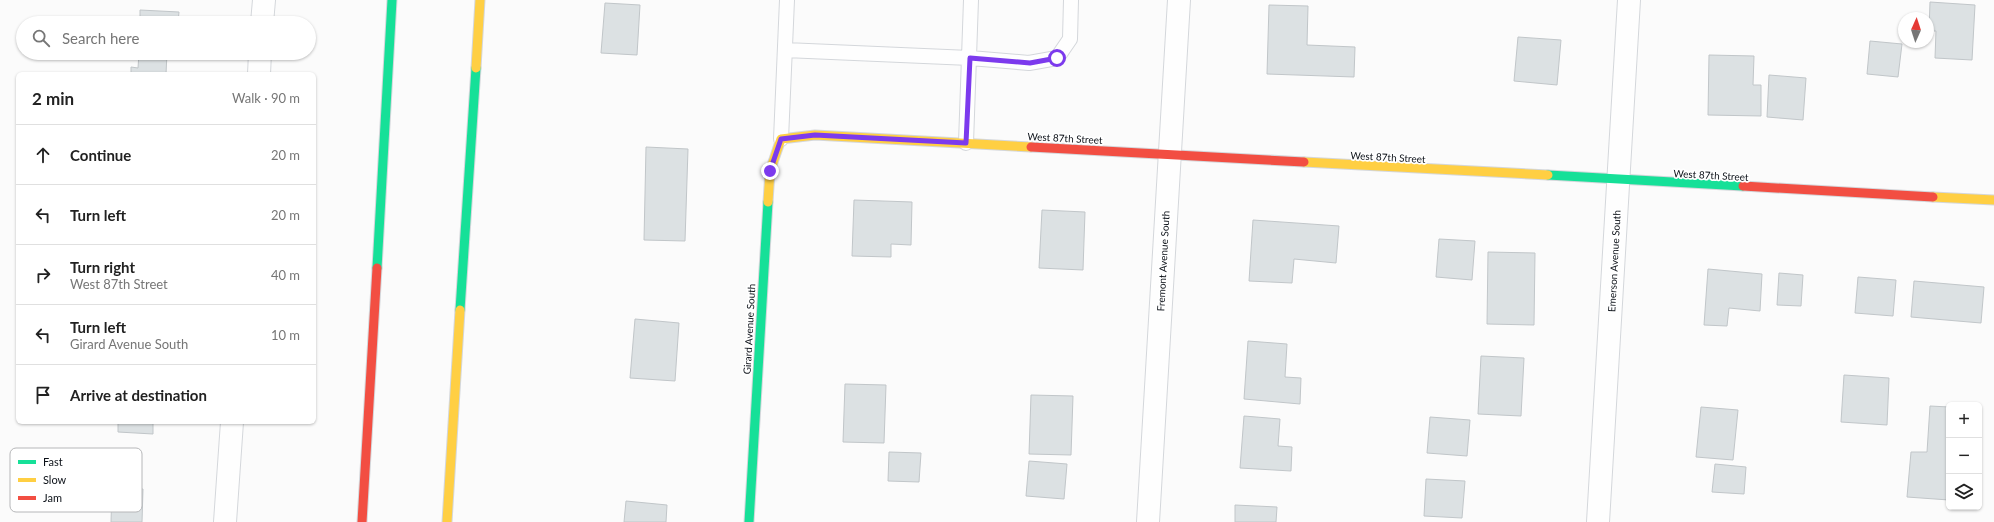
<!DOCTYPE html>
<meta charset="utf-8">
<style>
:root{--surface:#fff;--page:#f6f6f6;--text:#222;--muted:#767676;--line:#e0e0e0}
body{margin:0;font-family:Lato,sans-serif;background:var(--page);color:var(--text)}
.controls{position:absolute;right:12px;bottom:12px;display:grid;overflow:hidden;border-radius:6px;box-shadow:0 1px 3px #0004}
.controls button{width:36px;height:36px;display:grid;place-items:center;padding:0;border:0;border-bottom:1px solid var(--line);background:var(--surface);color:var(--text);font:20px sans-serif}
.compass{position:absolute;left:1898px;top:12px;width:36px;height:36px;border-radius:50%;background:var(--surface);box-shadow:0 1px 3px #0004;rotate:3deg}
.stop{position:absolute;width:12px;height:12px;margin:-9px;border:3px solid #7c3aed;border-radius:50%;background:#fff}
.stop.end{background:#7c3aed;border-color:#fff;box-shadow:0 1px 4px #0008}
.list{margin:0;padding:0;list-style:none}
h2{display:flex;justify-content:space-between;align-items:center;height:52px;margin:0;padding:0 16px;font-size:17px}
h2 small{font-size:13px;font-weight:400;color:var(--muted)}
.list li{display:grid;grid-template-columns:26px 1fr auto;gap:12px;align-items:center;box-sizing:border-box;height:60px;padding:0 16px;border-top:1px solid var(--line)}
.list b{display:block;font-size:15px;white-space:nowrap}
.list p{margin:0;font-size:13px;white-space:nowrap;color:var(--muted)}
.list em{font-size:13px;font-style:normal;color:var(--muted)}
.icon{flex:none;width:22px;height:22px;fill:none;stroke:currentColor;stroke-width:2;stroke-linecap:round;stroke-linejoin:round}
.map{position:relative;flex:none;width:1994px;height:522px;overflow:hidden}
.search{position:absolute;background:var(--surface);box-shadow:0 1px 3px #0004;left:16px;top:16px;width:300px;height:44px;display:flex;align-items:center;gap:10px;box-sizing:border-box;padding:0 14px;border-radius:22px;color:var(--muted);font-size:15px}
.panel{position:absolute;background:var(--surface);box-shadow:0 1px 3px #0004;left:16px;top:72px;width:300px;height:352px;border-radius:6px}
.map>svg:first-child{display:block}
.building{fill:#dce1e3;stroke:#c1c6c9}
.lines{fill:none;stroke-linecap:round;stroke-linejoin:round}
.lane-casing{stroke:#d4d7db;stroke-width:16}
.street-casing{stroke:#d4d7db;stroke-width:24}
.fast-casing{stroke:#d4d7db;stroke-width:11}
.slow-casing{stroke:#d4d7db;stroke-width:11}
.jam-casing{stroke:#d4d7db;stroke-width:11}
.lane{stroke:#fefefe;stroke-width:14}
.street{stroke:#fefefe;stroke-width:22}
.fast{stroke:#16e098;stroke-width:9}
.slow{stroke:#ffcf43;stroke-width:9}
.jam{stroke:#f24e42;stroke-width:9}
.route{stroke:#7c3aed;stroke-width:5}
.labels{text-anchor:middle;stroke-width:3.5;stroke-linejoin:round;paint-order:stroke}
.street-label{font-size:10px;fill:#0b1017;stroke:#fff}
.key{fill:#fff;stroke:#b6b7b9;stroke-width:1}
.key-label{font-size:11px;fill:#0b1017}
</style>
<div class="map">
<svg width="1994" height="522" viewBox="0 0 1994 522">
<rect width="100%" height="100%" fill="#fbfbfb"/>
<path class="building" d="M 1930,2 L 1975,5 L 1972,60 L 1935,58 L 1936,31 L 1929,31 Z
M 605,3 L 640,5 L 637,55 L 601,53 Z
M 1269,5 L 1308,6 L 1307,45 L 1355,47 L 1354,77 L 1267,74 Z
M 140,10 L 179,12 L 178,23 L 140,23 Z
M 1518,37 L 1561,40 L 1557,85 L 1514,81 Z
M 1870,41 L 1902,44 L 1898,77 L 1867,74 Z
M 139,53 L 167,53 L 166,74 L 131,74 L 131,67 L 138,68 Z
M 1709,55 L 1754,56 L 1753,85 L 1761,85 L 1761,116 L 1708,115 Z
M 1769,75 L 1806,78 L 1803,120 L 1767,117 Z
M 646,147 L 688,149 L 685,241 L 644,240 Z
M 854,200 L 912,202 L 911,245 L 891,244 L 891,257 L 852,256 Z
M 1042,210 L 1085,212 L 1083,270 L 1039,268 Z
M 1253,220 L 1339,226 L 1336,263 L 1294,259 L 1292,283 L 1249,281 Z
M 1439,239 L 1475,241 L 1472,280 L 1436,277 Z
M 1488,252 L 1535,253 L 1534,325 L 1487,324 Z
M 1708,269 L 1762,274 L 1760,311 L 1729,308 L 1727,326 L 1704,325 Z
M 1779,273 L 1803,275 L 1801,306 L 1777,305 Z
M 1858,277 L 1896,280 L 1893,316 L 1855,313 Z
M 1914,281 L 1984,287 L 1981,323 L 1911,317 Z
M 635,319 L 679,323 L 675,381 L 630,378 Z
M 1248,341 L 1287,344 L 1285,377 L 1301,378 L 1300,404 L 1244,399 Z
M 1481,356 L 1524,358 L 1521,416 L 1478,414 Z
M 1844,375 L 1889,378 L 1887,425 L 1841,422 Z
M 845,384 L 886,385 L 884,443 L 843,442 Z
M 1031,395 L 1073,396 L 1071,455 L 1029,454 Z
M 1930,406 L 1949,407 L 1949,500 L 1907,497 L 1911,452 L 1927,452 Z
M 1701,407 L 1738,410 L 1733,460 L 1696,457 Z
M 1244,416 L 1280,419 L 1278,446 L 1292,447 L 1291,471 L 1240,468 Z
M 1430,417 L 1470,420 L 1467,456 L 1427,453 Z
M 118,422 L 153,422 L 153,434 L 118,432 Z
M 889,452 L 921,453 L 919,482 L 888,481 Z
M 1029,461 L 1067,464 L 1064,499 L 1026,496 Z
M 1715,464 L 1746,467 L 1744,494 L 1712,492 Z
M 1426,479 L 1465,481 L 1462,518 L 1424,516 Z
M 112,488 L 143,489 L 142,522 L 111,522 Z
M 626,501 L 667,505 L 666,522 L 624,522 Z
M 1235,505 L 1277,507 L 1276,522 L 1235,522 Z"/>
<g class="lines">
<g class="lane-casing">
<path id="lane" d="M 785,50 L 970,58 L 1029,63 L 1057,58 L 1070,39 L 1071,0
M 781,139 L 787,0
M 966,143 L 971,0"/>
</g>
<g class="street-casing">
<path id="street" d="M 262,23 L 264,0
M 259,74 L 260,53
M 225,522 L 232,422
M 1148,522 L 1179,0
M 1598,522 L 1629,0"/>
</g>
<g class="fast-casing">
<path id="fast" d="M 1548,175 L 1743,186
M 377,268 L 392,0
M 460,310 L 476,68
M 749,522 L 768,202"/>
</g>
<g class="slow-casing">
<path id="slow" d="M 476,68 L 480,0
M 1304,162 L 1548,175
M 1933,197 L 1994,200
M 768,202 L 770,171 L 781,139 L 815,135 L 1031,147
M 447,522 L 460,310"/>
</g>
<g class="jam-casing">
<path id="jam" d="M 1031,147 L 1304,162
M 1743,186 L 1933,197
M 362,522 L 377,268"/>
</g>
<use href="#lane" class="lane"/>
<use href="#street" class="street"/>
<use href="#fast" class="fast"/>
<use href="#slow" class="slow"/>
<use href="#jam" class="jam"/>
</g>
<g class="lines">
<path class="route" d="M 770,171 L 781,139 L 815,135 L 966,143 L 970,58 L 1030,63 L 1057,58"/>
</g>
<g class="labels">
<g class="street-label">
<text transform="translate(1065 138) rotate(3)" y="4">West 87th Street</text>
<text transform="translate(1388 157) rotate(3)" y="4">West 87th Street</text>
<text transform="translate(1711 175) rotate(3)" y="4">West 87th Street</text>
<text transform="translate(1163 261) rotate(-87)" y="4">Fremont Avenue South</text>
<text transform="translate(1614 261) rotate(-87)" y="4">Emerson Avenue South</text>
<text transform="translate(749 329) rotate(-87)" y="4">Girard Avenue South</text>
</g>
</g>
<rect x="10" y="448" width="132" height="64" rx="6" class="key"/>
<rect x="18" y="460" width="18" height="4" fill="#16e098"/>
<rect x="18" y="478" width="18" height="4" fill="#ffcf43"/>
<rect x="18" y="496" width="18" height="4" fill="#f24e42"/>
<g class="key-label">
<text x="43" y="466">Fast</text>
<text x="43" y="484">Slow</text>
<text x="43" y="502">Jam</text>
</g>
</svg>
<div class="controls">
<button>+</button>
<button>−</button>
<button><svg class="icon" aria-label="layers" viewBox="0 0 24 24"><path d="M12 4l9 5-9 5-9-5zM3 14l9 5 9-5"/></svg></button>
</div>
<svg class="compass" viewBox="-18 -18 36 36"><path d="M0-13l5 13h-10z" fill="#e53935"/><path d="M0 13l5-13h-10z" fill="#767676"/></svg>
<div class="stop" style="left:1057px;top:58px"></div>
<div class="stop end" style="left:770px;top:171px"></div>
<div class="search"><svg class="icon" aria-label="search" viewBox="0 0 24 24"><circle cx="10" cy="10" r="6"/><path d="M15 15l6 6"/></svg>Search here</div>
<section class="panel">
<h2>2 min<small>Walk · 90 m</small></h2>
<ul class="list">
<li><svg class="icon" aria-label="ahead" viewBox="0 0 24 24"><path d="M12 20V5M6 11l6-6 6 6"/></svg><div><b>Continue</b></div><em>20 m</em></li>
<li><svg class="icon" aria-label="left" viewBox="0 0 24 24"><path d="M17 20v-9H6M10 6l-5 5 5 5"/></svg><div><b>Turn left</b></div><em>20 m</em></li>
<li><svg class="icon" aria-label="right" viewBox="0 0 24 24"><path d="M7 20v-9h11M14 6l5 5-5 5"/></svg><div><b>Turn right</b><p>West 87th Street</p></div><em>40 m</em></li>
<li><svg class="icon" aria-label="left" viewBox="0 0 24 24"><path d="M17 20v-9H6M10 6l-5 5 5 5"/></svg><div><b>Turn left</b><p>Girard Avenue South</p></div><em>10 m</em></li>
<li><svg class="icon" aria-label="arrive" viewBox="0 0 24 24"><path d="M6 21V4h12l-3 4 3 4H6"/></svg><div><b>Arrive at destination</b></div></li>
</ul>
</section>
</div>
